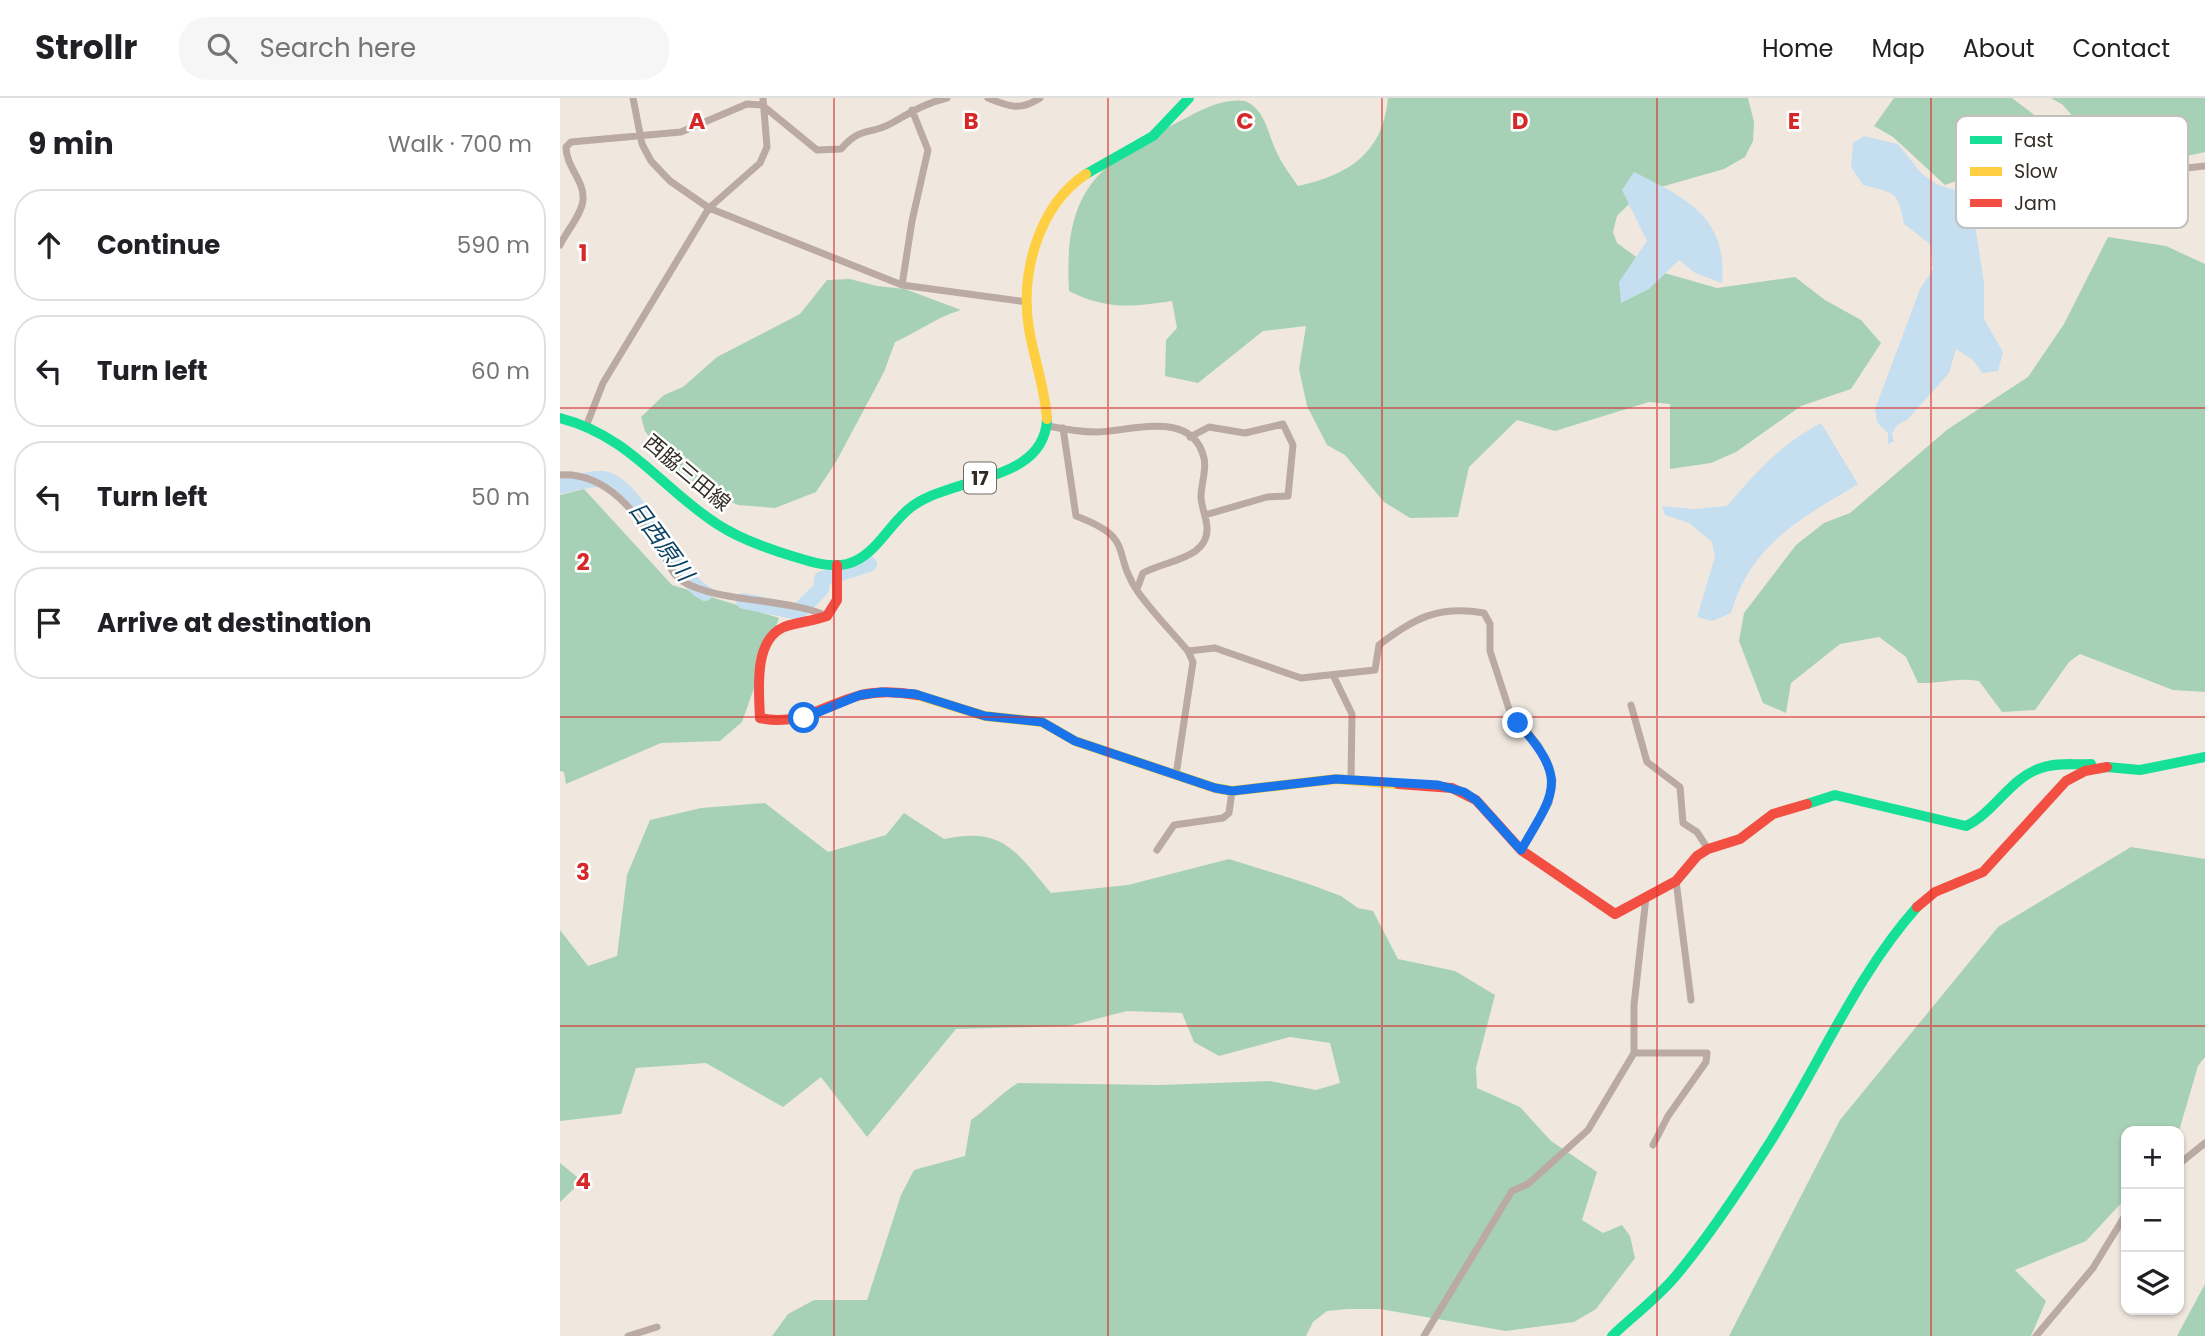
<!DOCTYPE html>
<meta charset="utf-8">
<style>
:root{--surface:#fff;--page:#f6f6f6;--text:#202124;--muted:#757577;--line:#e0e0e0}
body{margin:0;font-family:Poppins,"Noto Sans JP",sans-serif;background:var(--page);color:var(--text)}
.controls{position:absolute;right:21px;bottom:21px;display:grid;overflow:hidden;border-radius:14px;box-shadow:0 2px 5px #0004}
.controls button{width:63px;height:63px;display:grid;place-items:center;padding:0;border:0;border-bottom:2px solid var(--line);background:var(--surface);color:var(--text);font:35px sans-serif}
.stop{position:absolute;width:21px;height:21px;margin:-16px;border:5px solid #1a73e8;border-radius:50%;background:#fff}
.stop.end{background:#1a73e8;border-color:#fff;box-shadow:0 2px 7px #0008}
.list{margin:0;padding:0;list-style:none}
h2{display:flex;justify-content:space-between;align-items:center;height:91px;margin:0;padding:0 28px;font-size:30px}
h2 small{font-size:23px;font-weight:400;color:var(--muted)}
.list li{display:grid;grid-template-columns:46px 1fr auto;gap:21px;align-items:center;box-sizing:border-box;height:112px;margin:0 14px 14px;padding:0 14px;border:2px solid var(--line);border-radius:28px}
.list b{display:block;font-size:26px;white-space:nowrap}
.list em{font-size:23px;font-style:normal;color:var(--muted)}
.icon{flex:none;width:38px;height:38px;fill:none;stroke:currentColor;stroke-width:2;stroke-linecap:round;stroke-linejoin:round}
.map{position:relative;flex:none;width:1645px;height:1238px;overflow:hidden}
header{display:flex;align-items:center;gap:42px;box-sizing:border-box;height:98px;padding:0 35px;background:var(--surface);border-bottom:2px solid var(--line)}
header strong{font-size:33px}
nav{display:flex;gap:38px;margin-inline-start:auto;font-size:24px}
.search{width:490px;height:63px;background:var(--page);display:flex;align-items:center;gap:18px;box-sizing:border-box;padding:0 24px;border-radius:28px;color:var(--muted);font-size:26px}
main{display:flex}
aside{flex:1;background:var(--surface)}
.map>svg:first-child{display:block}
.forest{fill:#a7d1b6}
.water{fill:#c5def0}
.lines{fill:none;stroke-linecap:round;stroke-linejoin:round}
.river{stroke:#c5def0;stroke-width:16}
.street{stroke:#baaaa3;stroke-width:7}
.fast{stroke:#16e098;stroke-width:10}
.slow{stroke:#ffcf43;stroke-width:10}
.jam{stroke:#f24e42;stroke-width:10}
.route{stroke:#1a73e8;stroke-width:9}
.grid{fill:none;stroke:#d62828;stroke-width:2;stroke-opacity:0.55}
.labels{text-anchor:middle;stroke-width:5;stroke-linejoin:round;paint-order:stroke}
.shield{fill:#fff;stroke:#706b66;stroke-width:2}
.shield-label{font-size:19px;font-weight:bold;fill:#322c25}
.street-label{font-size:21px;fill:#322c25;stroke:#fff}
.water-label{font-size:23px;font-style:italic;fill:#0c4263;stroke:#fff}
.key{fill:#fff;stroke:#c2c0be;stroke-width:2}
.key-label{font-size:19px;fill:#322c25}
.grid-label{font-size:23px;text-anchor:middle;font-weight:bold;fill:#d62828;stroke:#fff;stroke-width:5;stroke-linejoin:round;paint-order:stroke}
</style>
<header>
<strong>Strollr</strong>
<div class="search"><svg class="icon" aria-label="search" viewBox="0 0 24 24"><circle cx="10" cy="10" r="6"/><path d="M15 15l6 6"/></svg>Search here</div>
<nav><a>Home</a><a>Map</a><a>About</a><a>Contact</a></nav>
</header>
<main>
<aside>
<h2>9 min<small>Walk · 700 m</small></h2>
<ul class="list">
<li><svg class="icon" aria-label="ahead" viewBox="0 0 24 24"><path d="M12 20V5M6 11l6-6 6 6"/></svg><div><b>Continue</b></div><em>590 m</em></li>
<li><svg class="icon" aria-label="left" viewBox="0 0 24 24"><path d="M17 20v-9H6M10 6l-5 5 5 5"/></svg><div><b>Turn left</b></div><em>60 m</em></li>
<li><svg class="icon" aria-label="left" viewBox="0 0 24 24"><path d="M17 20v-9H6M10 6l-5 5 5 5"/></svg><div><b>Turn left</b></div><em>50 m</em></li>
<li><svg class="icon" aria-label="arrive" viewBox="0 0 24 24"><path d="M6 21V4h12l-3 4 3 4H6"/></svg><div><b>Arrive at destination</b></div></li>
</ul>
</aside>
<div class="map">
<svg width="1645" height="1238" viewBox="0 0 1645 1238">
<rect width="100%" height="100%" fill="#f0e8de"/>
<path class="forest" d="M 828,0 L 1188,0 L 1194,24 L 1193,43 L 1185,59 L 1164,71 L 1080,95 L 1057,118 L 1053,134 L 1057,145 L 1094,172 L 1157,190 L 1235,179 L 1265,202 L 1301,222 L 1321,245 L 1291,291 L 1241,308 L 1176,354 L 1151,365 L 1110,371 L 1110,306 L 1089,304 L 995,333 L 957,322 L 909,369 L 898,419 L 850,420 L 824,404 L 785,357 L 767,347 L 747,308 L 739,271 L 746,228 L 703,233 L 638,285 L 605,278 L 606,242 L 617,230 L 612,203 C 571,209 547,212 509,193 C 503,89 540,64 626,20 C 644,10 665,0 685,3 C 707,12 708,39 718,57 C 723,67 731,78 738,88 C 789,77 823,55 828,0 Z
M 1334,0 L 1452,0 L 1489,28 L 1487,51 L 1385,87 L 1333,39 L 1314,28 Z
M 1491,0 L 1645,0 L 1645,54 L 1618,60 C 1582,26 1575,28 1526,34 L 1503,7 Z
M 1548,139 L 1606,148 L 1645,166 L 1645,594 L 1613,592 L 1520,556 L 1509,564 L 1475,612 L 1442,614 L 1419,583 C 1397,579 1380,586 1358,585 L 1346,559 L 1319,539 L 1280,546 L 1231,585 L 1226,615 L 1203,605 L 1179,543 L 1184,515 L 1236,447 L 1264,425 L 1290,415 L 1388,331 L 1468,279 L 1504,226 Z
M 290,181 L 317,188 L 345,191 L 401,212 C 377,219 358,234 335,244 L 324,274 L 276,364 L 256,394 L 215,410 L 178,407 L 118,379 L 85,333 L 81,319 L 104,297 L 123,289 L 157,259 L 240,216 L 267,182 Z
M 24,391 L 112,487 L 219,520 L 182,624 L 160,643 L 101,645 L 6,686 L 4,674 L 0,673 L 0,397 Z
M 205,705 L 268,754 L 326,737 L 344,715 L 384,741 C 444,728 456,754 491,795 L 568,787 L 669,761 L 749,786 L 781,798 L 798,810 L 813,813 L 838,861 L 895,873 L 935,897 L 916,970 L 917,990 L 960,1009 L 991,1043 L 1037,1074 L 1022,1122 L 1043,1135 L 1062,1127 L 1070,1138 L 1075,1160 L 1036,1211 L 1014,1224 L 946,1233 L 820,1211 L 788,1211 L 767,1213 L 753,1224 L 746,1238 L 212,1238 L 228,1216 L 254,1202 L 307,1202 L 341,1097 L 354,1072 L 405,1058 L 411,1022 C 428,1010 440,996 458,985 L 600,987 L 710,983 L 756,992 L 780,985 L 770,945 L 730,939 L 659,958 L 634,944 L 622,915 L 567,913 L 509,928 L 396,931 L 307,1039 L 261,979 L 223,1009 L 146,965 L 76,970 L 61,1016 L 0,1023 L 0,832 L 28,868 L 57,858 L 67,777 L 90,722 L 141,710 Z
M 1571,749 L 1645,761 L 1645,959 L 1638,968 L 1619,1033 L 1566,1033 L 1566,1100 L 1526,1143 L 1455,1172 L 1486,1203 L 1471,1238 L 1169,1238 L 1280,1022 L 1438,829 Z
M 0,1065 L 22,1083 L 0,1104 Z
M 1645,1186 L 1645,1238 L 1617,1238 Z"/>
<path class="water" d="M 1304,38 L 1338,46 L 1362,76 L 1378,87 L 1399,93 L 1411,101 L 1424,185 L 1424,221 L 1443,254 L 1438,273 L 1422,275 L 1413,262 L 1396,251 L 1389,275 L 1347,322 L 1337,327 L 1332,336 L 1334,343 L 1328,346 L 1328,335 L 1317,324 L 1315,311 L 1360,191 L 1373,171 L 1370,146 L 1344,126 C 1338,92 1334,95 1303,87 L 1291,69 L 1293,45 Z
M 1074,74 C 1125,100 1168,118 1162,185 L 1135,175 L 1119,162 L 1089,191 L 1061,205 L 1059,184 L 1087,143 L 1062,92 Z
M 1261,325 L 1298,386 C 1240,421 1191,446 1171,515 L 1152,523 L 1137,519 L 1155,459 L 1152,444 L 1129,425 L 1105,417 L 1102,408 L 1134,411 L 1167,408 C 1197,373 1220,347 1261,325 Z"/>
<g class="lines">
<path class="river" d="M 0,388 C 13,385 29,380 43,381 C 76,384 111,477 145,495
M 184,503 L 238,514 L 261,491 L 262,481 L 309,466"/>
<path class="street" d="M 73,0 L 82,46 L 91,63 L 110,83 L 149,110 L 342,187 L 467,204
M 428,0 C 450,9 460,13 480,0
M 1404,89 L 1421,103 L 1444,108 L 1464,104 L 1517,82 L 1645,68
M 0,147 C 6,134 22,116 23,102 C 25,83 6,69 6,49 L 11,44 L 121,34 L 187,6 L 202,7 L 257,52 L 281,51 C 301,28 310,37 330,26 C 350,15 365,5 387,0
M 342,187 L 352,123 L 368,52 L 352,12
M 27,326 L 43,285 L 149,110 L 200,65 L 207,49 L 203,0
M 488,328 C 503,331 520,334 536,334 C 569,334 632,310 644,360 C 647,372 641,386 641,398 C 641,408 646,418 647,429 C 649,461 606,462 583,475 L 577,491
M 503,330 L 516,418 C 577,441 550,453 578,494 C 593,515 612,534 628,553 L 633,564 L 616,677
M 630,339 L 649,329 L 685,335 L 723,326 L 733,347 L 728,398 L 707,399 L 645,417
M 0,377 C 47,374 77,416 101,452 C 108,462 111,476 122,483 C 158,505 229,500 267,518
M 628,553 L 655,550 L 741,580 L 815,572 L 819,547 C 854,520 879,507 924,515 L 930,526 L 930,553 L 949,611 L 979,648 L 993,682 L 989,705 L 961,752
M 774,579 L 792,616 L 791,681
M 1071,607 L 1087,664 L 1120,689 L 1123,725 L 1137,734 L 1148,751
M 597,752 L 614,727 L 663,720 L 669,715 L 672,693
M 1116,783 L 1131,902
M 1074,955 L 1147,955 L 1146,964 L 1108,1018 L 1093,1047
M 1619,1066 L 1645,1045
M 68,1238 L 97,1229
M 864,1238 L 952,1093 L 968,1086 L 1028,1032 L 1074,955 L 1074,907 L 1086,799
M 1476,1238 L 1533,1170 L 1566,1116"/>
<path class="fast" d="M 526,76 L 593,38 L 629,0
M 0,320 C 70,338 100,389 157,426 C 180,441 208,451 235,459 C 251,464 270,470 287,466 C 315,459 328,427 350,410 C 362,400 378,395 393,390 C 431,377 485,370 487,321
M 1547,669 L 1580,672 L 1645,659
M 1247,706 L 1275,697 L 1406,728 C 1435,714 1450,680 1481,670 C 1496,664 1514,667 1531,666 L 1533,671
M 1052,1238 C 1072,1219 1096,1201 1114,1180 C 1148,1140 1179,1093 1207,1049 C 1258,970 1294,880 1357,809"/>
<path class="slow" d="M 487,321 C 485,290 474,261 469,231 C 460,176 478,108 526,76
M 357,597 L 425,618 L 482,624 L 515,643 L 655,690 L 672,693 L 776,681 L 838,686"/>
<path class="jam" d="M 277,467 L 277,502 L 267,518 C 253,523 238,524 224,529 C 193,542 199,593 200,620 C 240,629 265,606 301,597 C 319,593 339,594 357,597
M 838,686 L 892,690 L 916,702 L 961,752 L 1055,816 L 1116,783 L 1137,758 L 1148,751 L 1180,741 L 1213,716 L 1247,706
M 1357,809 L 1375,794 L 1423,774 L 1506,683 L 1525,673 L 1547,669"/>
</g>
<g class="lines">
<path class="route" d="M 244,620 L 300,597 L 322,594 L 355,596 L 425,618 L 482,624 L 515,643 L 655,690 L 672,693 L 776,681 L 878,687 L 904,694 L 916,702 L 961,752 C 996,693 1008,681 958,625"/>
</g>
<path class="grid" d="M 274,0 L 274,1238M 548,0 L 548,1238M 822,0 L 822,1238M 1097,0 L 1097,1238M 1371,0 L 1371,1238M 0,310 L 1645,310M 0,619 L 1645,619M 0,928 L 1645,928"/>
<g class="labels">
<rect class="shield" x="404" y="364.5" width="32" height="31" rx="5"/>
<g class="shield-label">
<text x="420" y="387">17</text>
</g>
<g class="street-label">
<text transform="translate(127 375) rotate(40)" y="7">西脇三田線</text>
</g>
<g class="water-label">
<text transform="translate(101 443) rotate(54)" y="8">日西原川</text>
</g>
</g>
<rect x="1396" y="18" width="232" height="112" rx="10" class="key"/>
<rect x="1410" y="38" width="32" height="8" fill="#16e098"/>
<rect x="1410" y="69" width="32" height="9" fill="#ffcf43"/>
<rect x="1410" y="101" width="32" height="8" fill="#f24e42"/>
<g class="key-label">
<text x="1454" y="49">Fast</text>
<text x="1454" y="80">Slow</text>
<text x="1454" y="112">Jam</text>
</g>
<g class="grid-label">
<text x="137" y="31">A</text>
<text x="411" y="31">B</text>
<text x="685" y="31">C</text>
<text x="960" y="31">D</text>
<text x="1234" y="31">E</text>
<text x="23" y="163">1</text>
<text x="23" y="472">2</text>
<text x="23" y="782">3</text>
<text x="23" y="1091">4</text>
</g>
</svg>
<div class="controls">
<button>+</button>
<button>−</button>
<button><svg class="icon" aria-label="layers" viewBox="0 0 24 24"><path d="M12 4l9 5-9 5-9-5zM3 14l9 5 9-5"/></svg></button>
</div>
<div class="stop" style="left:244px;top:620px"></div>
<div class="stop end" style="left:958px;top:625px"></div>
</div>
</main>
